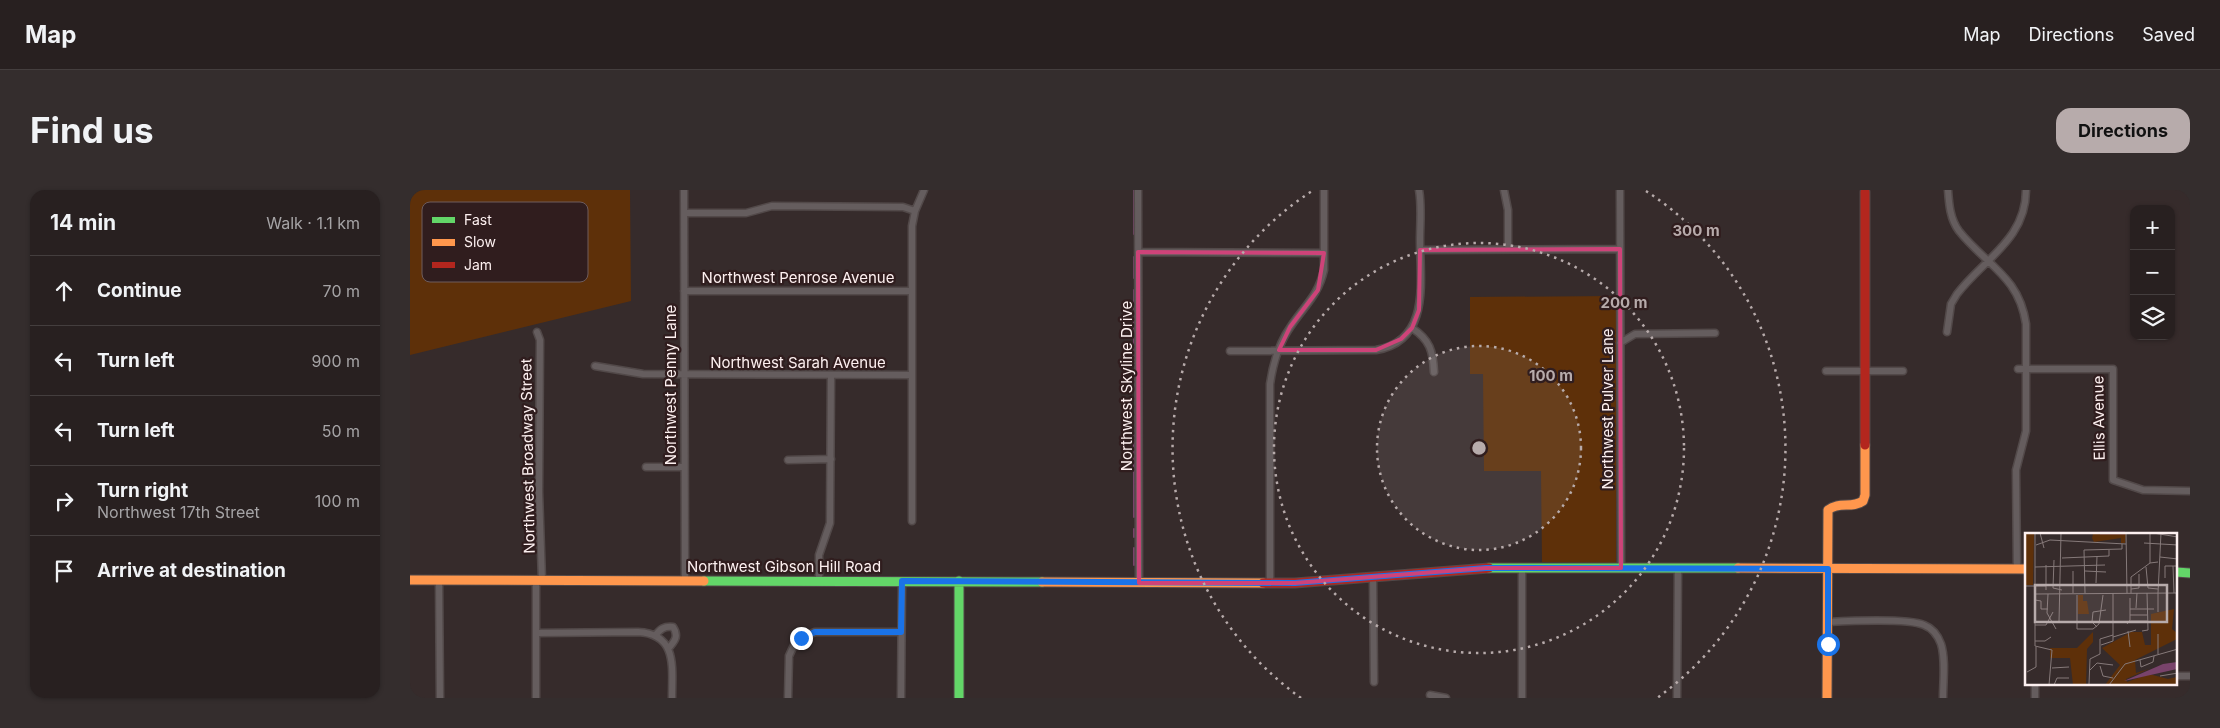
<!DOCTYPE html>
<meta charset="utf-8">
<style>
:root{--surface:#282020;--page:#342d2d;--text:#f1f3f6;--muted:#a5a3a5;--line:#443e3e;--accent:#b7abab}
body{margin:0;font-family:Inter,sans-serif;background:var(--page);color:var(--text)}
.controls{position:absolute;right:15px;top:15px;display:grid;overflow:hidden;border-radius:10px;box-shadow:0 1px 4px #0004}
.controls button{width:45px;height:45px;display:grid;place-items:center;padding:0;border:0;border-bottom:1px solid var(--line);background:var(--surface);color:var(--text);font:25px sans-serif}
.stop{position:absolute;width:15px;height:15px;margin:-11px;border:4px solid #1a73e8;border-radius:50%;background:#fff}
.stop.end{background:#1a73e8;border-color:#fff;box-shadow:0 1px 5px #0008}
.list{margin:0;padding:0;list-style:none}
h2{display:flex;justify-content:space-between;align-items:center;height:65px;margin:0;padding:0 20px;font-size:21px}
h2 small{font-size:16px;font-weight:400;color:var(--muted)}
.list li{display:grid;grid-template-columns:32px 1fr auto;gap:15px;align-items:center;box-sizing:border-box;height:70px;padding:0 20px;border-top:1px solid var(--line)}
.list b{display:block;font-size:19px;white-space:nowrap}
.list p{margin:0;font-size:16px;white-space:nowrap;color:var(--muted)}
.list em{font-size:16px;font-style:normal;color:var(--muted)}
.icon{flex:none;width:28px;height:28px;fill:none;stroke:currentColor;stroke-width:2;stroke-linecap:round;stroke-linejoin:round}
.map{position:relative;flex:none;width:1780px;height:508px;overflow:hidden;border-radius:15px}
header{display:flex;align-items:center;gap:30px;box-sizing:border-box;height:70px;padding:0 25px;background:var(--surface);border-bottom:1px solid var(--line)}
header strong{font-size:24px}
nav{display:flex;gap:28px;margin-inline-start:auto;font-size:18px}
.intro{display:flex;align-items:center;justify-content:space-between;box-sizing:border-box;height:120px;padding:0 30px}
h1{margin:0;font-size:35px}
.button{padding:12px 22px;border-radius:15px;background:var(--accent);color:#111;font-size:18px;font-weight:700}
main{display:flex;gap:30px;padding:0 30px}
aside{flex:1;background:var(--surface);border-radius:15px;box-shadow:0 1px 4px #0004}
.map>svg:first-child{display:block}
.green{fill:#5e3009}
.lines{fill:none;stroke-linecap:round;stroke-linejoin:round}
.stream{stroke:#79436b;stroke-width:2}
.street-casing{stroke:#524949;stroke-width:9}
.fast-casing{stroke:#524949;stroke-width:11}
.slow-casing{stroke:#524949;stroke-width:11}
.jam-casing{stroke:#524949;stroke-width:11}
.street{stroke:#655d5e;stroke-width:6}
.fast{stroke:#63d668;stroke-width:9}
.slow{stroke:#ff974d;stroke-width:9}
.jam{stroke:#b3261e;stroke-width:9}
.route{stroke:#1a73e8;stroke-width:6}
.marked{fill:none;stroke:#ce4379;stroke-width:4;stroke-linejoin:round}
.ring{fill:none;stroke:#b7abab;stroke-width:2.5;stroke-dasharray:2.5 5}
.labels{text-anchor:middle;stroke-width:4.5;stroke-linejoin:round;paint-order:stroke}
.street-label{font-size:15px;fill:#fdf0f0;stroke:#301d1e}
.inset-river{fill:none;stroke:#79436b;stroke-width:2.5}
.inset-road{fill:none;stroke:#867a7a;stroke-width:1}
.view{fill:#b7abab;fill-opacity:0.15;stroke:#b7abab;stroke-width:2.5}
.inset-edge{fill:none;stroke:#fdf0f0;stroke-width:2.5}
.key{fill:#301d1e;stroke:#6e5c5d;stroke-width:1}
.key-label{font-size:14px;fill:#fdf0f0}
.centre{fill:#b7abab;stroke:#301d1e;stroke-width:2.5}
.ring-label{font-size:15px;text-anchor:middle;font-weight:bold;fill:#b7abab;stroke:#301d1e;stroke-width:4.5;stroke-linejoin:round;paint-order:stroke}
</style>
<header>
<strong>Map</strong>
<nav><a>Map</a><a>Directions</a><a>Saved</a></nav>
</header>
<div class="intro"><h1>Find us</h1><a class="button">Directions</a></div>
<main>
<aside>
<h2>14 min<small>Walk · 1.1 km</small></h2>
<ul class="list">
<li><svg class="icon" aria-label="ahead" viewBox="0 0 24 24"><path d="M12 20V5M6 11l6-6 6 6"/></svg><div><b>Continue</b></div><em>70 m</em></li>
<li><svg class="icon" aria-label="left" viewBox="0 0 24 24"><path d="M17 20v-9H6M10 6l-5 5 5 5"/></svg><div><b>Turn left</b></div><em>900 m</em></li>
<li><svg class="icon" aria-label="left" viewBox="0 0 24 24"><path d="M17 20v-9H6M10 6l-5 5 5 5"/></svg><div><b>Turn left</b></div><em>50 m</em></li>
<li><svg class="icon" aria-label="right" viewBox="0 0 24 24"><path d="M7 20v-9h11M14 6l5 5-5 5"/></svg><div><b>Turn right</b><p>Northwest 17th Street</p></div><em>100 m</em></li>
<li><svg class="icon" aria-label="arrive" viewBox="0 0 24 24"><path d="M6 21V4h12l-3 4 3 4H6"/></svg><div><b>Arrive at destination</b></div></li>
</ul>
</aside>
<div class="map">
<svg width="1780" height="508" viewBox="0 0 1780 508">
<rect width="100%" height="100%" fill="#362b2b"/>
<path class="green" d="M 0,0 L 220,0 L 221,111 L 0,165 Z
M 1207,106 L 1206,373 L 1132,372 L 1131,281 L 1074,281 L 1073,184 L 1060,184 L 1060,107 Z"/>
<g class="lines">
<path class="stream" d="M 724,0 L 724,44
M 724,88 L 724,67
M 724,100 L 724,119
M 724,130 L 724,173
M 725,186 L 725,233
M 724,327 L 724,245
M 724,347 L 724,339
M 724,375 L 724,358"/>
<g class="street-casing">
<path id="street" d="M 274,0 L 275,390
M 728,0 L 729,393
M 1094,0 L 1098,20 L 1098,59
M 1210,0 L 1211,378
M 1538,0 C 1539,14 1540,29 1549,41 C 1576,75 1609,86 1616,134 L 1616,241 L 1606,280 L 1607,379
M 274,23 L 336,23 L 362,16 L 493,17 L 505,21
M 1010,60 L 1210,59
M 728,62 L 914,63
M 274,101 L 502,101
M 1002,138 C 1020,150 1023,161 1024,182
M 127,142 L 130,150 L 129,302 L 132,390
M 1537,142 L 1541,114 L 1547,104 C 1574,69 1616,49 1616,0
M 1210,153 L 1225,144 L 1305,143
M 820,161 L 966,160 C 1021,151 1010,91 1010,50 C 1010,34 1012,16 1009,0
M 185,176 L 233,184 L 502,185
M 1608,179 L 1703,179 L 1703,290 L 1733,300 L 1780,301
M 1416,181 L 1493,181
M 378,270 L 421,269
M 236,277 L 274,277
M 502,331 L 502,36 L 505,21 L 514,0
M 1112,378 L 1112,508
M 963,388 L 964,492
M 29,390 L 30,508
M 409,391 L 409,365 L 420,333 L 421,186
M 860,393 L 860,194 C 863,173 869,153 881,136 C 895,115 908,106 914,80 L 914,0
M 1418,432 C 1438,431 1498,428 1514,435 C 1522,438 1528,446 1531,454 C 1536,470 1533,491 1533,508
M 126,443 L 228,442 C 268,444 262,478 262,508
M 245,446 C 250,439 254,436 263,437 C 269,446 265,451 258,459
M 1766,486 L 1780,486
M 1020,505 L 1036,508
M 126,508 L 126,390
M 378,508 L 379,466 L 385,453 L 391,448 L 405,442 L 491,442
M 491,508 L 492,391
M 1267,508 L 1268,378
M 1625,508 L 1625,494"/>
</g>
<g class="fast-casing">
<path id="fast" d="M 1079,378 L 1328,378
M 1766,382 L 1780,383
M 294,391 L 632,392
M 549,391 L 549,508"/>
</g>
<g class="slow-casing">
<path id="slow" d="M 1328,378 L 1616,379
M 0,390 L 294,391
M 632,392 L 853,393
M 1417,508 L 1418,320 C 1429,311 1442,319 1453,311 L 1455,305 L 1455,255"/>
</g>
<g class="jam-casing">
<path id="jam" d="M 1455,2 L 1455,255
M 853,393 L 885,393 L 1079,378"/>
</g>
<use href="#street" class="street"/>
<use href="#fast" class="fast"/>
<use href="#slow" class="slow"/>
<use href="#jam" class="jam"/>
</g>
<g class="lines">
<path class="route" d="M 391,448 L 405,442 L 491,442 L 492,391 L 885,393 L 1076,378 L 1418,379 L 1418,454"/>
</g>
<path class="marked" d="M 1210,59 L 1211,378 L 1076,378 L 885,393 L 729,393 L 728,62 L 914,63 L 908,100 L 880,137 L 869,160 L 966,160 L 991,149 L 1002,138 L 1009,120 L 1010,60 Z"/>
<circle cx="1069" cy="258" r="102" fill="#b7abab" fill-opacity=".12"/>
<g class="ring">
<circle cx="1069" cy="258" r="102"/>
<circle cx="1069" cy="258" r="205"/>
<path d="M891 508A307 307 0 0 1 902 1M1236 1A307 307 0 0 1 1247 508"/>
</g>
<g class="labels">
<g class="street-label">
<text x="388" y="93">Northwest Penrose Avenue</text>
<text x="388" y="178">Northwest Sarah Avenue</text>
<text transform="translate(261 195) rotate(-90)" y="5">Northwest Penny Lane</text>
<text transform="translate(717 196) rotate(-90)" y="5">Northwest Skyline Drive</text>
<text transform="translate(1198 219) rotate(-90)" y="5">Northwest Pulver Lane</text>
<text transform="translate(1689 228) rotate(-91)" y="5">Ellis Avenue</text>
<text transform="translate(118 266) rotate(-91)" y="5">Northwest Broadway Street</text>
<text x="374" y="382">Northwest Gibson Hill Road</text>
</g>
</g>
<g transform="translate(1615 343)">
<rect width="152" height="152" fill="#362b2b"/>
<path d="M 0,0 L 9,0 L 8,52 L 0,52 ZM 101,0 L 100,10 L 96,10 L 96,5 L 69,9 L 67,5 L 68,1 ZM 53,62 L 58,62 L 58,68 L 62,68 L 64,81 L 53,81 ZM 149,76 L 147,96 L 152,100 L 152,106 L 110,127 L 111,140 L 124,136 L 101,146 L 102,149 L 124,141 L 143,146 L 152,144 L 152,151 L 80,152 L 95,132 L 77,115 L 106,99 L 117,99 L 120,112 L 126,112 L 126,81 ZM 68,99 L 68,109 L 62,116 L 61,152 L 48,152 L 45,125 L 25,125 L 25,115 L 52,115 Z" fill="#5e3009"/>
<path d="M 152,129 L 152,136 L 99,148 L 138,131 Z" fill="#79436b"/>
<path class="inset-river" d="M 75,0 L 100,0"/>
<path class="inset-road" d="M 10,0 L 10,61 L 153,60M 15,0 L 19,15M 101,0 L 102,60M 125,0 L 125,30M 128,0 L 153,4M 119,10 L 153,12M 11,12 L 25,7 L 101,11M 135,24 L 153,26M 37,25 L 84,23 L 84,17M 29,27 L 28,55 L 37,57M 148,33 L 149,60M 10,34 L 80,32M 121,34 L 123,55 L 133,56M 48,38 L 48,60M 60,38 L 81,39M 140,45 L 140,33 L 153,33M 71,50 L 72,23M 0,53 L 21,53M 106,56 L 114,55 L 114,41M 21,57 L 21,32M 60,60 L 59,17 L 97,16 L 97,11M 106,60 L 106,44 L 125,30 L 133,29M 133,60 L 136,0M 133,60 L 133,79M 10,61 L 10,113 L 27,117 L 24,152M 23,61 L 22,80 L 31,96M 52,62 L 52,96 L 68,96 L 74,91 L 78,62M 10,67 L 16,68 L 16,76 L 23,76M 111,75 L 112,60M 105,76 L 129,76M 105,82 L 122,82M 105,88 L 122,88M 34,89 L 36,0M 102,91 L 105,87 L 105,65M 10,92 L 21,92 L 28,79M 72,94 L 67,89 L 68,79 L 81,77M 103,98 L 105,114M 117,98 L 123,97 L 122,60M 133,101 L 133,121M 88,104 L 111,97M 10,108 L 20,108 L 26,104M 76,112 L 88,108 L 88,60M 115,127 L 116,134 L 128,129 L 129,123M 75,133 L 78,143 L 88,145M 27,135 L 44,134M 65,137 L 72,130 L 88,132M 2,139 L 11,134 L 11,114M 135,143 L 153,140M 64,151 L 65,126 L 75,121 L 75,106 L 88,102M 29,152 L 32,145 L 44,145M 84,152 L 100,131 L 153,116"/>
<path class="view" d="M 10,52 L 142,52 L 142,89 L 10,89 Z"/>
<rect width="152" height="152" class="inset-edge"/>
</g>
<rect x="12" y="12" width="166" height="80" rx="8" class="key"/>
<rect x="22" y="27" width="23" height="6" fill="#63d668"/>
<rect x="22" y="49" width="23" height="7" fill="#ff974d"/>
<rect x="22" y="72" width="23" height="6" fill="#b3261e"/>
<g class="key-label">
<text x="54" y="35">Fast</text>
<text x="54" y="57">Slow</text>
<text x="54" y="80">Jam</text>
</g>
<circle cx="1069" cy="258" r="8" class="centre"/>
<g class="ring-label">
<text x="1286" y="46">300 m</text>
<text x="1214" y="118">200 m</text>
<text x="1141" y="191">100 m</text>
</g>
</svg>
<div class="controls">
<button>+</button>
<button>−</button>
<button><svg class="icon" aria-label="layers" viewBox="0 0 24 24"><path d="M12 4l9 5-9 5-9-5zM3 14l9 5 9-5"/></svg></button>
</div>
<div class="stop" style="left:1418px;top:454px"></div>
<div class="stop end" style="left:391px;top:448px"></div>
</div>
</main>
